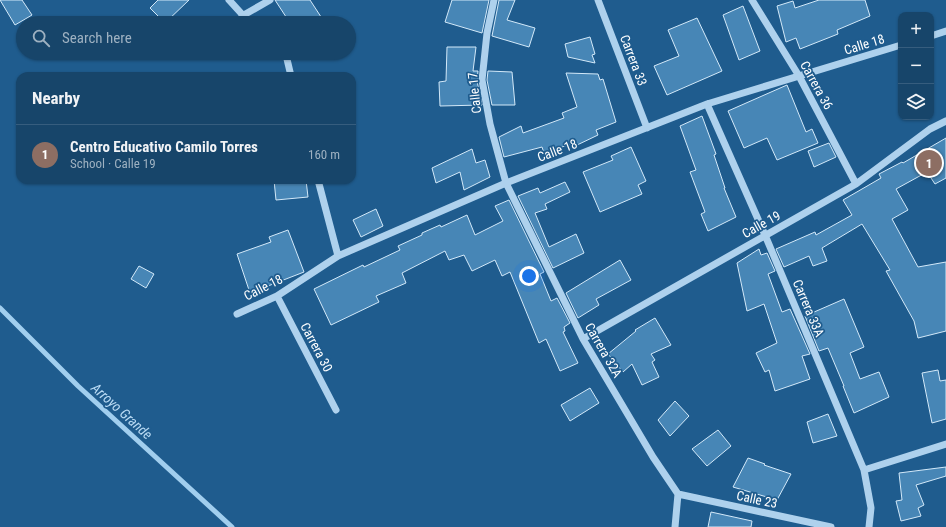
<!DOCTYPE html>
<meta charset="utf-8">
<style>
:root{--surface:#17456a;--page:#204c70;--text:#f1f3f6;--muted:#9eb1c1;--line:#365d7e;--accent:#fbc26d}
body{margin:0;font-family:"Roboto Condensed",sans-serif;background:var(--page);color:var(--text)}
.controls{position:absolute;right:12px;top:12px;display:grid;overflow:hidden;border-radius:8px;box-shadow:0 1px 3px #0004}
.controls button{width:36px;height:36px;display:grid;place-items:center;padding:0;border:0;border-bottom:1px solid var(--line);background:var(--surface);color:var(--text);font:20px sans-serif}
.you{position:absolute;left:529px;top:276px;width:14px;height:14px;margin:-10px;border:3px solid #fff;border-radius:50%;background:#1a73e8;box-shadow:0 0 0 6px #1a73e833}
.badge{display:grid;place-items:center;width:26px;height:26px;border-radius:50%;background:var(--accent);color:#fff;font-size:13px;font-weight:700}
.pin{position:absolute;translate:-50% -50%;border:2px solid #fff;box-shadow:0 1px 4px #0006}
.list{margin:0;padding:0;list-style:none}
h2{display:flex;justify-content:space-between;align-items:center;height:52px;margin:0;padding:0 16px;font-size:17px}
h2 small{font-size:13px;font-weight:400;color:var(--muted)}
.list li{display:grid;grid-template-columns:26px 1fr auto;gap:12px;align-items:center;box-sizing:border-box;height:60px;padding:0 16px;border-top:1px solid var(--line)}
.list b{display:block;font-size:15px;white-space:nowrap}
.list p{margin:0;font-size:13px;white-space:nowrap;color:var(--muted)}
.list em{font-size:13px;font-style:normal;color:var(--muted)}
.icon{flex:none;width:22px;height:22px;fill:none;stroke:currentColor;stroke-width:2;stroke-linecap:round;stroke-linejoin:round}
.map{position:relative;flex:none;width:946px;height:527px;overflow:hidden}
.search{position:absolute;background:var(--surface);box-shadow:0 1px 3px #0004;left:16px;top:16px;width:340px;height:44px;display:flex;align-items:center;gap:10px;box-sizing:border-box;padding:0 14px;border-radius:22px;color:var(--muted);font-size:15px}
.panel{position:absolute;background:var(--surface);box-shadow:0 1px 3px #0004;left:16px;top:72px;width:340px;height:112px;border-radius:12px}
.map>svg:first-child{display:block}
.lines{fill:none;stroke-linecap:round;stroke-linejoin:round}
.stream{stroke:#a1ceee;stroke-width:5}
.building{fill:#4786b6;stroke:#d3e9f9}
.minor{stroke:#aed1ed;stroke-width:7}
.labels{text-anchor:middle;stroke-width:3.5;stroke-linejoin:round;paint-order:stroke}
.street-label{font-size:13px;fill:#fff;stroke:#1f5c8e}
.water-label{font-size:14px;font-style:italic;fill:#badbf4;stroke:#1f5c8e}
</style>
<div class="map">
<svg width="946" height="527" viewBox="0 0 946 527">
<rect width="100%" height="100%" fill="#1f5c8e"/>
<g class="lines">
<path class="stream" d="M 0,308 L 78,386 L 232,527"/>
</g>
<path class="building" d="M 0,0 L 22,0 L 32,15 L 15,25 Z
M 158,0 L 189,0 L 165,23 L 150,8 Z
M 275,0 L 310,0 L 325,23 L 290,23 Z
M 452,0 L 489,0 L 482,33 L 445,22 Z
M 499,0 L 515,0 L 507,20 L 535,28 L 529,47 L 492,36 Z
M 819,0 L 865,0 L 870,16 L 837,30 L 838,34 L 800,49 L 796,38 L 786,42 L 777,6 L 793,1 L 795,8 Z
M 743,6 L 760,51 L 739,60 L 723,15 Z
M 697,18 L 722,71 L 667,95 L 654,66 L 679,56 L 668,30 Z
M 590,37 L 595,54 L 592,55 L 595,63 L 568,57 L 565,44 Z
M 447,47 L 476,47 L 473,71 L 478,71 L 477,81 L 482,105 L 440,106 L 439,82 L 446,81 Z
M 488,71 L 512,72 L 515,105 L 492,105 L 487,80 Z
M 566,73 L 598,74 L 600,80 L 603,79 L 616,122 L 596,130 L 598,135 L 575,146 L 574,143 L 544,153 L 542,147 L 504,157 L 499,137 L 521,126 L 523,133 L 564,118 L 562,113 L 577,107 Z
M 787,85 L 806,132 L 812,129 L 818,143 L 777,160 L 767,138 L 744,148 L 728,111 Z
M 702,116 L 716,154 L 714,155 L 725,188 L 724,188 L 736,217 L 708,231 L 701,214 L 705,212 L 690,172 L 696,170 L 680,126 Z
M 946,138 L 946,178 L 935,184 L 927,172 L 896,189 L 908,210 L 892,219 L 918,267 L 946,262 L 946,331 L 918,338 L 914,321 L 886,271 L 890,270 L 862,224 L 822,248 L 827,261 L 813,266 L 809,256 L 784,267 L 776,249 L 815,232 L 816,235 L 852,215 L 843,200 L 881,178 L 879,174 L 902,162 L 903,163 Z
M 829,143 L 836,157 L 814,167 L 808,151 Z
M 631,147 L 646,181 L 638,185 L 642,194 L 600,212 L 583,172 L 613,160 L 611,156 Z
M 472,149 L 476,163 L 485,160 L 490,177 L 464,190 L 460,172 L 436,183 L 432,168 Z
M 274,180 L 306,180 L 308,197 L 276,200 Z
M 565,182 L 570,192 L 545,204 L 547,209 L 535,213 L 549,247 L 576,234 L 584,253 L 553,268 L 518,196 L 538,188 L 540,193 Z
M 509,200 L 544,272 L 540,274 L 551,301 L 557,298 L 570,323 L 564,327 L 565,331 L 563,332 L 578,363 L 560,371 L 546,339 L 539,343 L 510,272 L 502,276 L 495,260 L 472,271 L 464,255 L 449,260 L 445,251 L 402,273 L 406,283 L 376,296 L 379,302 L 331,325 L 314,289 L 363,265 L 364,267 L 400,250 L 398,246 L 422,235 L 422,233 L 440,225 L 441,227 L 467,215 L 475,235 L 503,221 L 495,206 Z
M 376,209 L 383,226 L 361,237 L 353,220 Z
M 288,230 L 304,272 L 250,293 L 237,254 L 271,242 L 269,237 Z
M 759,249 L 761,255 L 767,253 L 775,271 L 768,274 L 782,312 L 790,309 L 810,354 L 802,356 L 810,379 L 775,391 L 769,370 L 765,372 L 756,353 L 777,343 L 764,304 L 747,311 L 737,263 Z
M 620,260 L 631,280 L 596,299 L 599,305 L 578,318 L 566,293 Z
M 139,266 L 154,274 L 146,288 L 131,279 Z
M 844,299 L 864,347 L 850,353 L 860,379 L 879,372 L 889,397 L 854,413 L 843,386 L 844,386 L 828,348 L 819,351 L 805,316 Z
M 655,318 L 671,345 L 651,354 L 655,360 L 652,362 L 659,377 L 642,385 L 632,364 L 623,372 L 608,354 L 636,331 L 635,330 Z
M 938,370 L 940,381 L 946,380 L 946,419 L 932,423 L 922,373 Z
M 590,388 L 599,403 L 570,421 L 561,405 Z
M 675,401 L 689,416 L 670,436 L 658,420 Z
M 828,414 L 837,436 L 813,443 L 807,422 Z
M 718,430 L 731,446 L 707,466 L 692,449 Z
M 748,458 L 765,464 L 764,465 L 791,474 L 777,500 L 733,487 Z
M 946,467 L 946,476 L 916,485 L 924,505 L 918,508 L 921,516 L 901,521 L 896,501 L 902,500 L 899,473 Z
M 711,512 L 752,521 L 751,527 L 708,527 Z"/>
<g class="lines">
<path class="minor" d="M 229,0 L 250,23
M 494,0 L 487,33 L 482,80 L 490,124 L 506,183 L 583,339 L 653,457 L 678,494 L 675,527
M 598,0 L 647,128
M 752,0 L 799,76 L 856,184
M 242,16 L 270,0
M 931,36 L 946,31
M 283,53 L 286,55 L 291,76
M 707,104 L 765,235 L 864,470 L 871,508 L 869,527
M 318,180 L 338,256
M 277,296 L 336,410
M 237,314 L 277,296 L 338,256 L 506,183 L 707,104 L 901,45
M 583,339 L 856,184 L 930,129 L 946,121
M 864,470 L 946,444
M 678,494 L 831,527"/>
</g>
<g class="labels">
<g class="street-label">
<text transform="translate(864 44) rotate(-17)" y="5">Calle 18</text>
<text transform="translate(634 60) rotate(69)" y="5">Carrera 33</text>
<text transform="translate(817 85) rotate(61)" y="5">Carrera 36</text>
<text transform="translate(474 93) rotate(-96)" y="5">Calle 17</text>
<text transform="translate(557 150) rotate(-21)" y="5">Calle 18</text>
<text transform="translate(761 224) rotate(-29)" y="5">Calle 19</text>
<text transform="translate(263 287) rotate(-27)" y="5">Calle 18</text>
<text transform="translate(809 308) rotate(67)" y="5">Carrera 33A</text>
<text transform="translate(317 347) rotate(62)" y="5">Carrera 30</text>
<text transform="translate(604 350) rotate(60)" y="5">Carrera 32A</text>
<text transform="translate(757 499) rotate(12)" y="5">Calle 23</text>
</g>
<g class="water-label">
<text transform="translate(122 411) rotate(42)" y="5">Arroyo Grande</text>
</g>
</g>
</svg>
<div class="controls">
<button>+</button>
<button>−</button>
<button><svg class="icon" aria-label="layers" viewBox="0 0 24 24"><path d="M12 4l9 5-9 5-9-5zM3 14l9 5 9-5"/></svg></button>
</div>
<div class="you"></div>
<div class="pin badge" style="left:929px;top:163px;background:#8d6e63">1</div>
<div class="search"><svg class="icon" aria-label="search" viewBox="0 0 24 24"><circle cx="10" cy="10" r="6"/><path d="M15 15l6 6"/></svg>Search here</div>
<section class="panel">
<h2>Nearby<small></small></h2>
<ul class="list">
<li><span class="badge" style="background:#8d6e63">1</span><div><b>Centro Educativo Camilo Torres</b><p>School · Calle 19</p></div><em>160 m</em></li>
</ul>
</section>
</div>
